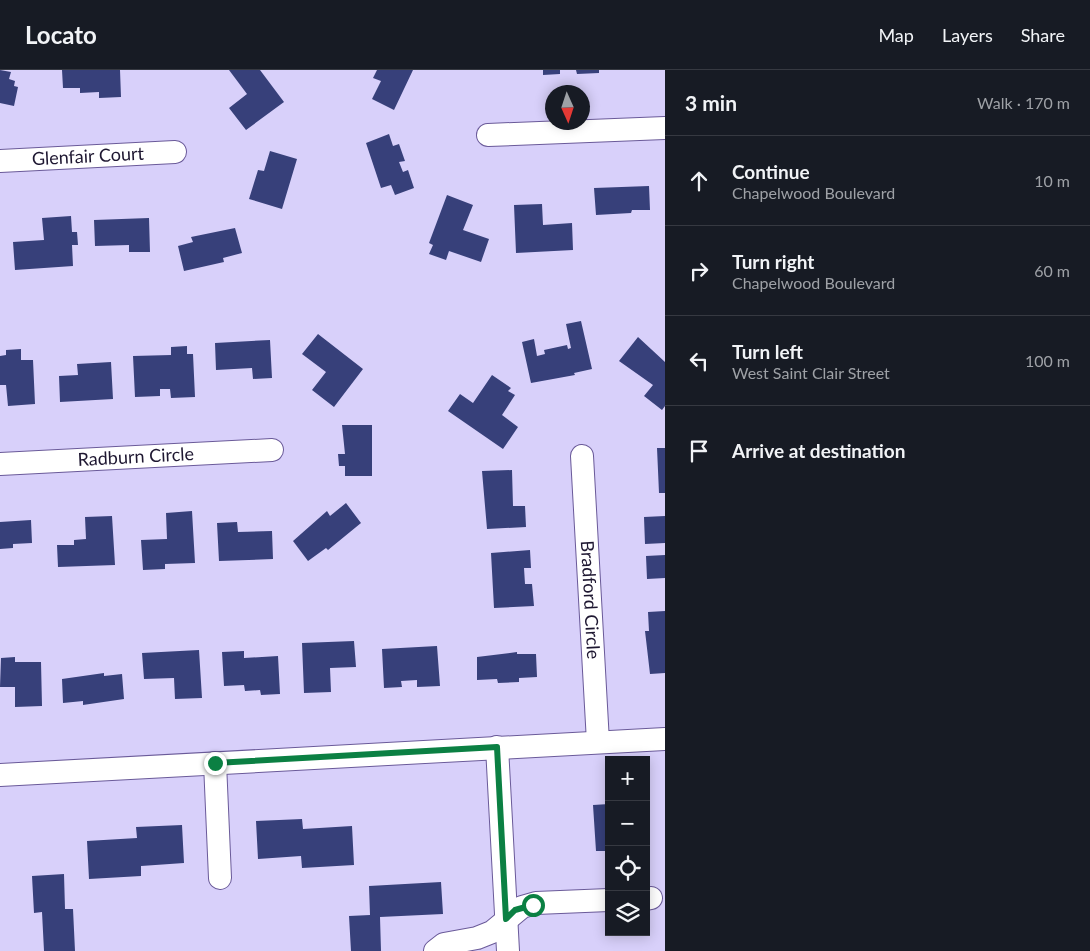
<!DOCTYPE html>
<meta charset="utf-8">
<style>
:root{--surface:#171b24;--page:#20242c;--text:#f1f3f6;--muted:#9ea1a6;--line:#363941}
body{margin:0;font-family:Lato,sans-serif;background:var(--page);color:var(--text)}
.controls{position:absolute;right:15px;bottom:15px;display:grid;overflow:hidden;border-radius:0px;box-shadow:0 2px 12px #0003}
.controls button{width:45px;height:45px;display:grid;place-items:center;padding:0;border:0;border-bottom:1px solid var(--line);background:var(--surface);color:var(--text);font:25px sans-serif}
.compass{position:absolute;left:545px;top:15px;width:45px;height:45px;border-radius:50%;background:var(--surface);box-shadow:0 2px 12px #0003;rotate:177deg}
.stop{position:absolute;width:15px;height:15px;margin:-11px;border:4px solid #0b8043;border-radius:50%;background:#fff}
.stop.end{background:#0b8043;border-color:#fff;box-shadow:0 1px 5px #0008}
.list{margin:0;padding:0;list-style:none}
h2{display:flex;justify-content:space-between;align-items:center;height:65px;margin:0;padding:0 20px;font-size:21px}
h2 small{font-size:16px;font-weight:400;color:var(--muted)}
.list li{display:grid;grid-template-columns:32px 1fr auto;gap:15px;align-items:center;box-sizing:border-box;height:90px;padding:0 20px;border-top:1px solid var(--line)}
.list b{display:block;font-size:19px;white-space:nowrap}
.list p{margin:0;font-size:16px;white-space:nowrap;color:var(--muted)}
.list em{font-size:16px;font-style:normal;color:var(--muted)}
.icon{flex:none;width:28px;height:28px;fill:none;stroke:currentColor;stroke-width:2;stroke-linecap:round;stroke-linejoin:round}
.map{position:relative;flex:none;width:665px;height:881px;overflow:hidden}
header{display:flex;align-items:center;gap:30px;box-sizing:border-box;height:70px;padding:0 25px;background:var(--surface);border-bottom:1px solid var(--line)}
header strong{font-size:24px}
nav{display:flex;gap:28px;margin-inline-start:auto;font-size:18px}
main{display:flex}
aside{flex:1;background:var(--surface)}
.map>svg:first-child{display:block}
.building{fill:#37407a}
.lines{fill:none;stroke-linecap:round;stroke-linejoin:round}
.street-casing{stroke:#6a5a99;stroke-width:24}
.street{stroke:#fff;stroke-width:22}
.route{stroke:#0b8043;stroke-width:6}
.labels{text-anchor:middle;stroke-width:5;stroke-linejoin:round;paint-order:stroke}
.street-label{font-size:18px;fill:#1e1731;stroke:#f7f6fd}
</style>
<header>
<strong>Locato</strong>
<nav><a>Map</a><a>Layers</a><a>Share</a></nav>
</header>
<main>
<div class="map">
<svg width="665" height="881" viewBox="0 0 665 881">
<rect width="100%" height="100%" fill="#d8d0fa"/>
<path class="building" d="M 0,0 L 11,2 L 9,9 L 15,11 L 14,16 L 18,17 L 14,36 L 0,33 Z
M 62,0 L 120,0 L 121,27 L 99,28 L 99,22 L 80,23 L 80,18 L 63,18 Z
M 229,0 L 260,0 L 284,32 L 246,60 L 229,38 L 247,24 Z
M 377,0 L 413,0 L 394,40 L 372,29 L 381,11 L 373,8 Z
M 543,0 L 560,0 L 560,4 L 543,5 Z
M 576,0 L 599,0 L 599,3 L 577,4 Z
M 389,64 L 393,76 L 399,74 L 405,91 L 399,92 L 403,102 L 408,100 L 414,118 L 395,125 L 391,115 L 381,118 L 366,73 Z
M 270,81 L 297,89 L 282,139 L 249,129 L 258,100 L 264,101 Z
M 649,116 L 650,140 L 632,140 L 631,143 L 596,145 L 594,118 Z
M 447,125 L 473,135 L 463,160 L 489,169 L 481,192 L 449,181 L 446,190 L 429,184 L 433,175 L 429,173 Z
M 542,134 L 543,155 L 572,153 L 573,180 L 516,183 L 514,135 Z
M 71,146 L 72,162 L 77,162 L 78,175 L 72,175 L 73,196 L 15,200 L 13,172 L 44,170 L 42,148 Z
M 149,148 L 150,182 L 129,182 L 129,175 L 95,176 L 94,150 Z
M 235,158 L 242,183 L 223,188 L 224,192 L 184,201 L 178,176 L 193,172 L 191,167 Z
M 581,251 L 592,299 L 574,303 L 575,305 L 531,313 L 522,272 L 534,269 L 537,286 L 545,284 L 544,280 L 567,275 L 568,279 L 571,278 L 566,254 Z
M 318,264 L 363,299 L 334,337 L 312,320 L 326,302 L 302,284 Z
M 638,267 L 665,292 L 665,336 L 662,340 L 644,326 L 653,315 L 619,291 Z
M 270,270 L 272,308 L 253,309 L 252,298 L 216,300 L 215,273 Z
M 187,276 L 187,284 L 193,284 L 195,327 L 171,328 L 170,319 L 160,319 L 160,326 L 135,327 L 133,286 L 171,285 L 171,277 Z
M 21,279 L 21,290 L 33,290 L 35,334 L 8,336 L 6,315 L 0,315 L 0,286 L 6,285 L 6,280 Z
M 111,292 L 113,329 L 60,332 L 59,306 L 78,305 L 77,294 Z
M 492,305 L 511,318 L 508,321 L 515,325 L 502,345 L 518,357 L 503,379 L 448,341 L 460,324 L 473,333 Z
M 342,355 L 372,355 L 372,406 L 345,406 L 345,396 L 339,396 L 338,384 L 345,384 Z
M 657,378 L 665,378 L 665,423 L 659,423 Z
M 512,400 L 513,436 L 525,436 L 526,457 L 487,459 L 482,401 Z
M 346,433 L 361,453 L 328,480 L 326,478 L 308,491 L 293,471 L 327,441 L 330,446 Z
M 192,441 L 195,493 L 165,494 L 165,499 L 143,500 L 141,470 L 167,469 L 166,443 Z
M 112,446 L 115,495 L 58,497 L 57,475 L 74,475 L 74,470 L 86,469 L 85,447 Z
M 665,446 L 665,473 L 645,474 L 644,447 Z
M 31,450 L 32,473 L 13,474 L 13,478 L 0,479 L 0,452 Z
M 237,452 L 238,462 L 272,461 L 273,489 L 219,491 L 217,453 Z
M 530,480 L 531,498 L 524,498 L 525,514 L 532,514 L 534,536 L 494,538 L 491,483 Z
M 665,485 L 665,508 L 647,509 L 646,486 Z
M 665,541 L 665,603 L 650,604 L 645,561 L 649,561 L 648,542 Z
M 354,571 L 356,597 L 330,598 L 331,622 L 304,623 L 302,573 Z
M 437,576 L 440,616 L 417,617 L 417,610 L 401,611 L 402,617 L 384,618 L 382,579 Z
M 199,580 L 202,628 L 175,629 L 174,608 L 144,609 L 142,583 Z
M 244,581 L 244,588 L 278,586 L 280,624 L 261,625 L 260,620 L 245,621 L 244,615 L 224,616 L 222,582 Z
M 517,582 L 517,584 L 536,584 L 537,607 L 519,608 L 519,612 L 498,613 L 497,609 L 477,610 L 477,587 Z
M 15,587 L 15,592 L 41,592 L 42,636 L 15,637 L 15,617 L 0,617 L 1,588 Z
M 104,603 L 104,606 L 122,604 L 124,629 L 83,635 L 83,631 L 63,633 L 62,609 Z
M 609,734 L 609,781 L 596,781 L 593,735 Z
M 302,749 L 303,759 L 352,756 L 354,795 L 302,798 L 301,786 L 258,789 L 256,751 Z
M 182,755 L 184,793 L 141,796 L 141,806 L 89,809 L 87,771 L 137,768 L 136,757 Z
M 64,804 L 65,839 L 73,839 L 75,881 L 44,881 L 42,842 L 34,843 L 32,806 Z
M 441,812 L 443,844 L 380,847 L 381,881 L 351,881 L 349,846 L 370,845 L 369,816 Z"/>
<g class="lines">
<g class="street-casing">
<g id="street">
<path d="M 488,65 L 665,58"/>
<path id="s1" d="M 0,91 L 175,82"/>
<path id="s2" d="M 582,386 L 598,672"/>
<path id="s3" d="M 0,394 L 272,380"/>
<path d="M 497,677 L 508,881"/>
<path d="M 215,693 L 220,808"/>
<path d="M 0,705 L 665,669"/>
<path d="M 646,829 L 651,828"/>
<path d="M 435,881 L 444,874 L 477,868 L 492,862 L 522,837 L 536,833 L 609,830"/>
</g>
</g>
<use href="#street" class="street"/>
</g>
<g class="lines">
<path class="route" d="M 215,693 L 497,677 L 506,849 L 515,840 L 533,835"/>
</g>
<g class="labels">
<g class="street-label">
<text dy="6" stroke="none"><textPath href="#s1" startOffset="88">Glenfair Court</textPath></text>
<text dy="6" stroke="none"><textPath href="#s3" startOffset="136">Radburn Circle</textPath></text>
<text dy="6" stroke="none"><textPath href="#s2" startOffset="144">Bradford Circle</textPath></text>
</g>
</g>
</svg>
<div class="controls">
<button>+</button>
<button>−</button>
<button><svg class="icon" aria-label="locate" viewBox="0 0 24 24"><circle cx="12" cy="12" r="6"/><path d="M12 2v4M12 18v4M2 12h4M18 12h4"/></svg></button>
<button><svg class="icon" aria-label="layers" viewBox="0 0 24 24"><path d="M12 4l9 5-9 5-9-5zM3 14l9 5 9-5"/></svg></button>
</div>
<svg class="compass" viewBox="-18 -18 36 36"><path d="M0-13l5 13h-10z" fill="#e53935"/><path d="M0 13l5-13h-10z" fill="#9ea1a6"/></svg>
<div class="stop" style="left:533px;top:835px"></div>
<div class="stop end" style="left:215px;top:693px"></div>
</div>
<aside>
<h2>3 min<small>Walk · 170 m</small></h2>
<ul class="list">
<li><svg class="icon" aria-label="ahead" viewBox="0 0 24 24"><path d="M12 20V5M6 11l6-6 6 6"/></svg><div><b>Continue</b><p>Chapelwood Boulevard</p></div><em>10 m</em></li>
<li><svg class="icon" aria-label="right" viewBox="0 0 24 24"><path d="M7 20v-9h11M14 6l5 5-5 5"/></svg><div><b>Turn right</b><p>Chapelwood Boulevard</p></div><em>60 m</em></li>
<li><svg class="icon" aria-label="left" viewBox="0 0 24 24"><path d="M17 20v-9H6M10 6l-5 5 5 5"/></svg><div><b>Turn left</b><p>West Saint Clair Street</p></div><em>100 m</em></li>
<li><svg class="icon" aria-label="arrive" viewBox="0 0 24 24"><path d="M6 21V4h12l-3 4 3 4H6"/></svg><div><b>Arrive at destination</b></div></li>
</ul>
</aside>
</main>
